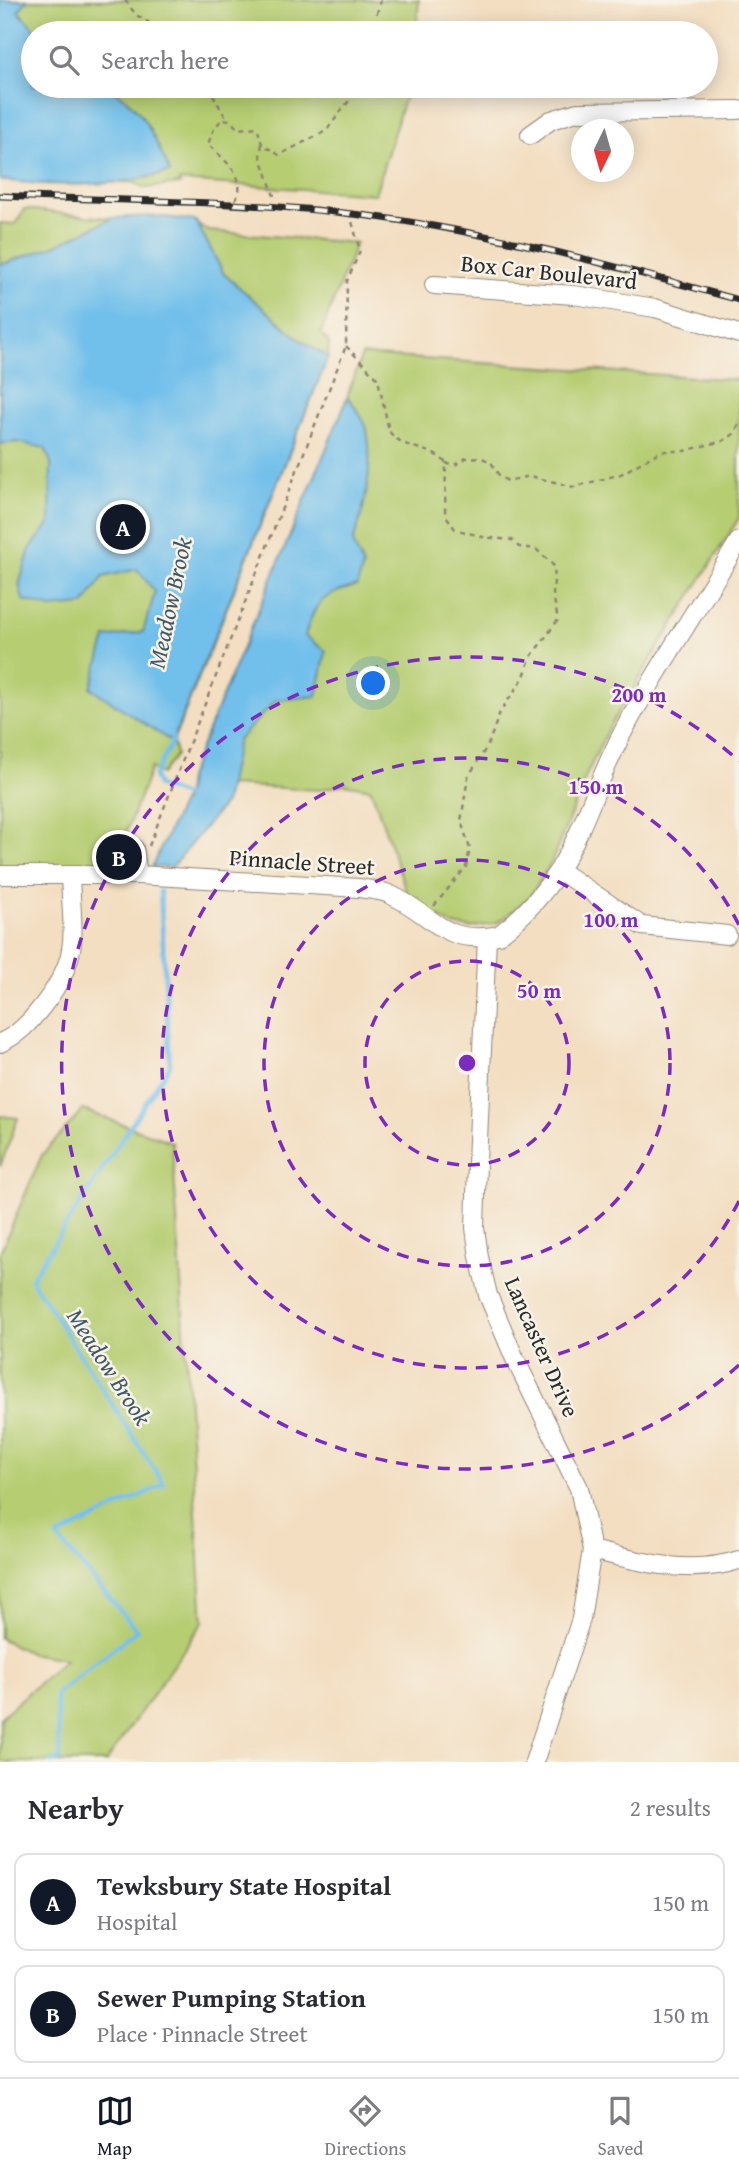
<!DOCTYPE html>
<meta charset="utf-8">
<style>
:root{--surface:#fff;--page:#f7f7f7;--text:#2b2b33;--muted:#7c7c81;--line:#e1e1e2;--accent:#111827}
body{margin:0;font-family:"Gentium Book Plus",serif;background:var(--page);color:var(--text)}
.compass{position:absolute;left:571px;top:119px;width:63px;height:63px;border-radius:50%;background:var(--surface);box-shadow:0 4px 18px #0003;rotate:185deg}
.you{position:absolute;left:374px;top:684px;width:24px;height:24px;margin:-18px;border:5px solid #fff;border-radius:50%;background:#1a73e8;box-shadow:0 0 0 10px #1a73e833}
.badge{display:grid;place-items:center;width:46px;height:46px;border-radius:50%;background:var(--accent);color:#fff;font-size:23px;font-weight:700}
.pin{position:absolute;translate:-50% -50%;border:4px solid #fff;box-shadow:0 2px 7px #0006}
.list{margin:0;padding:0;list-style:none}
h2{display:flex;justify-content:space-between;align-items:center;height:91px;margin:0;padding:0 28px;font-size:30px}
h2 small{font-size:23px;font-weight:400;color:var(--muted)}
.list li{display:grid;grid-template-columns:46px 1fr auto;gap:21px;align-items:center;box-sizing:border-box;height:98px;margin:0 14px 14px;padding:0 14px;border:2px solid var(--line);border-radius:14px}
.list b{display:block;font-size:26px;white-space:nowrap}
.list p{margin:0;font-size:23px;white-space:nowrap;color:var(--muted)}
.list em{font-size:23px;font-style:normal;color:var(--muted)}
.icon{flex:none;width:38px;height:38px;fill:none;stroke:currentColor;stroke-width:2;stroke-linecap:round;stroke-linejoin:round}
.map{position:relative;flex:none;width:739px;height:1762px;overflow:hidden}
.search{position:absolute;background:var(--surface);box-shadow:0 4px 18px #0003;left:21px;right:21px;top:21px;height:77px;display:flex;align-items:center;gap:18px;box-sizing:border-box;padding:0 24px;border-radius:38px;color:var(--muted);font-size:26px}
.sheet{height:315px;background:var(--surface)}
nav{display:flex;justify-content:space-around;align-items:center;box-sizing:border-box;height:98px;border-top:2px solid var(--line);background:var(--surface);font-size:19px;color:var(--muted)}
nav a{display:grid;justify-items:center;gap:4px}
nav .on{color:var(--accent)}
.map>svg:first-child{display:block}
.green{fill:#b6cd72;stroke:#707c4e;stroke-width:2}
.water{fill:#71bfeb;stroke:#4e758b;stroke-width:2}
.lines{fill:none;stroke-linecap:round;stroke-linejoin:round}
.stream{stroke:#71bfeb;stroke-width:4.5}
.minor-casing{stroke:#8f8476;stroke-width:20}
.path{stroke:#8f8476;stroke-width:2.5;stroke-dasharray:5 5;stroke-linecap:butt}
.minor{stroke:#fff;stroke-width:18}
.rail-casing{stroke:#2b2b2b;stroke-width:7}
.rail{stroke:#f7f3e8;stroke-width:4.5;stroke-dasharray:13;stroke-linecap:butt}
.ring{fill:none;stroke:#7b2cbf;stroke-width:3.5;stroke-dasharray:12 9}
.labels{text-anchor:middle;stroke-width:5;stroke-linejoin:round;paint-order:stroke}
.street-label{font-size:23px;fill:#2b2b2b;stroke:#f7f3e8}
.water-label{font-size:24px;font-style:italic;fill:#405765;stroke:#f7f3e8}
.centre{fill:#7b2cbf;stroke:#f7f3e8;stroke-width:3.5}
.ring-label{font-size:21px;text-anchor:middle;font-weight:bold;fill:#7b2cbf;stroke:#f7f3e8;stroke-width:5;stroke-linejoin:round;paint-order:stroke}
</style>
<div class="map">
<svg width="739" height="1762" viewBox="0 0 739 1762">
<rect width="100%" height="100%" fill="#f7f3e8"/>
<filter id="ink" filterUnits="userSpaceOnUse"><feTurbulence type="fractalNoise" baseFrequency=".0143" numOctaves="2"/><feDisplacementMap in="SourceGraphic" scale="14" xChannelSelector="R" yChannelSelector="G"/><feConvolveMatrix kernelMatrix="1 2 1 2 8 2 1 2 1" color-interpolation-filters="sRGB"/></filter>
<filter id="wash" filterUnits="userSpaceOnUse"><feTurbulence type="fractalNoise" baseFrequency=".00686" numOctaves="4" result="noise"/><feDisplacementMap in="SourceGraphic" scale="28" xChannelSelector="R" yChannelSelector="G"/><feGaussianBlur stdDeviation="1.57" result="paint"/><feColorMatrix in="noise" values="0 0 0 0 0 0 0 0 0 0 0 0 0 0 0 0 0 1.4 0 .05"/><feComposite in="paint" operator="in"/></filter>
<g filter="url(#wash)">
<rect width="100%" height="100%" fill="#f3dec1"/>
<path class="green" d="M 0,0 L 419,0 L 416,33 L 33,33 L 33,86 L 408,86 L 375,194 L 179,181 L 180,184 L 145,188 L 132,182 L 64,184 L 0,180 Z
M 24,209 C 53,212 83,217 112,218 C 144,219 181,210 208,231 L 356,243 L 321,333 L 329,343 L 328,357 L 173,742 L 176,755 L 161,774 L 151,768 L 110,873 L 0,873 L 0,223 L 16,224 Z
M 362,355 L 739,380 L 739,518 L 608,729 L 586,776 L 552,861 L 529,898 L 497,923 L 470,928 L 452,925 L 409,899 L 371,789 L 344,784 L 319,790 L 209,784 Z
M 83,1110 L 172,1142 L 203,1622 L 106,1762 L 0,1762 L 0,1718 L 66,1659 L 29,1653 L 0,1638 L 0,1253 L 42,1155 Z
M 0,1116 L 18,1118 L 0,1167 Z"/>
<path class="water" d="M 0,0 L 28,0 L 18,11 L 36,30 L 30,39 L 33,43 L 33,86 C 54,86 79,82 99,86 C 139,94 155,139 170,172 C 116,187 56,187 0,180 Z
M 153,216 L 196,221 L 224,274 L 299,339 L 328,357 L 172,742 L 91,688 L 106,638 L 143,632 L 155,592 L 137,569 L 103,577 L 84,605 L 51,608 L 23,600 L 19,585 L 30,549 L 50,523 L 51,463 L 45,448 L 17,442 L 0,444 L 0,265 L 54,246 L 113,218 Z
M 348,397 C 354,406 365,419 367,430 C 374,466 365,508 353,542 L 363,566 L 357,586 C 322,595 315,601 305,636 L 326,651 L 317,696 L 276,700 L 238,740 L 225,803 L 172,867 L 152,867 L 186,794 L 188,778 Z"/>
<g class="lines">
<path class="stream" d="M 172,736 L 172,742 L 154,776 L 158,786 L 190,798
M 52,1762 L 60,1759 L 56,1694 L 137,1630 L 57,1537 L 164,1484 L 31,1279 L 170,1065 L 160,891"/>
</g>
</g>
<g filter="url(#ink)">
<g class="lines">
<g class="minor-casing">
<path id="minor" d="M 530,135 L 551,120 L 577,112 L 739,110
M 434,285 L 574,295 L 655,308 L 739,334
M 134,848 L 138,875
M 560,871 L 642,926 L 727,935
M 0,875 L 138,875 L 359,888 C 370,890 382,890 391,895 C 435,915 442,946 499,935 C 582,871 582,803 630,719 C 664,658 703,600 739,541
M 487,937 L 477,1163 L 475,1228 L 479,1257 L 488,1295 L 515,1359 L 579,1488 L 592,1550 L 581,1619 L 534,1762
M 0,1043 C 18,1035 29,1023 41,1008 C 82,956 72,937 70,875
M 592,1550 C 640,1562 690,1576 739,1560"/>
</g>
<path class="path" d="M 125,0 L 136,15 L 167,33
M 371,33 L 381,0
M 208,86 L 226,118
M 262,144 L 260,154 L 274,196
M 235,200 C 250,178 223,159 208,144 L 214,129 L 222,119 L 230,120 L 238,129 L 257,127 L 262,144 L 279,155 L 326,131 L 348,102 L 354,86
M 346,346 L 378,379 L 389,431 C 403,451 431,446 446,463 L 445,514 L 455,529 L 483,537 L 512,540 L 519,547 L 536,549 L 555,567 L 553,594 L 558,620 L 530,658 L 524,677 L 500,712 L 488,745 L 468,777 L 461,821 L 470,849 L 466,867 L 434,906
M 446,463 L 454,466 L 466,458 L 480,457 L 491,462 L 500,477 L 508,481 L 530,476 L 574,487 L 621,474 L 661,451 L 684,451 L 723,441 L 734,434 L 739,424
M 149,846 L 346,346 L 347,281 L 360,251 L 350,214"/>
<use href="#minor" class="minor"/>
<g class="rail-casing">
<path id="rail" d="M 0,196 C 120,201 242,200 361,215 C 489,231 614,266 739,300"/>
</g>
<use href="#rail" class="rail"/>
</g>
</g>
<g class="ring">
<circle cx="467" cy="1063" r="102"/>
<circle cx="467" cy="1063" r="203"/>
<path d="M739 1201A305 305 0 1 1 739 925"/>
<path d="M739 1365A406 406 0 1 1 739 761"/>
</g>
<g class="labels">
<g class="street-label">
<text transform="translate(549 272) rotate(6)" y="8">Box Car Boulevard</text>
<text transform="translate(302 862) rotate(4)" y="8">Pinnacle Street</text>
<text transform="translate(542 1347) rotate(66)" y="8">Lancaster Drive</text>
</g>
<g class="water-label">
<text transform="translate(170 603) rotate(-78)" y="8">Meadow Brook</text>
<text transform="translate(109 1367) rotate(57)" y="8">Meadow Brook</text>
</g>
</g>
<circle cx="467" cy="1063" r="10" class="centre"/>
<g class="ring-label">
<text x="639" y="702">200 m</text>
<text x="596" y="794">150 m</text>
<text x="611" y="927">100 m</text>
<text x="539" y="998">50 m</text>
</g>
</svg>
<svg class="compass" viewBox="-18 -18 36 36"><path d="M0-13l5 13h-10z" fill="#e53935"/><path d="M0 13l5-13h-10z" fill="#7c7c81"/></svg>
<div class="you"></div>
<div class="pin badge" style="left:123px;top:527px">A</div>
<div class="pin badge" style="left:119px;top:857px">B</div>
<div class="search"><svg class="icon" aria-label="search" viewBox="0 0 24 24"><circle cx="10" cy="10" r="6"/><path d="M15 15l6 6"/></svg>Search here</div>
</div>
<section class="sheet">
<h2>Nearby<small>2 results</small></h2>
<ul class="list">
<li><span class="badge">A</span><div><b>Tewksbury State Hospital</b><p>Hospital</p></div><em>150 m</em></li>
<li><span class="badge">B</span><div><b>Sewer Pumping Station</b><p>Place · Pinnacle Street</p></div><em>150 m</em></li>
</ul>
</section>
<nav>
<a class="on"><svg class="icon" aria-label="map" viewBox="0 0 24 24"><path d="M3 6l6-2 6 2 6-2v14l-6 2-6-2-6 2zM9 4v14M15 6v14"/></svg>Map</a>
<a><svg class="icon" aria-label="directions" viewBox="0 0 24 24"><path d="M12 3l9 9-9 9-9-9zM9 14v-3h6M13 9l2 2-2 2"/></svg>Directions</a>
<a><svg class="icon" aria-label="saved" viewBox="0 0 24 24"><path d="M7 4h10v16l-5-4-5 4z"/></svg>Saved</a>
</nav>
